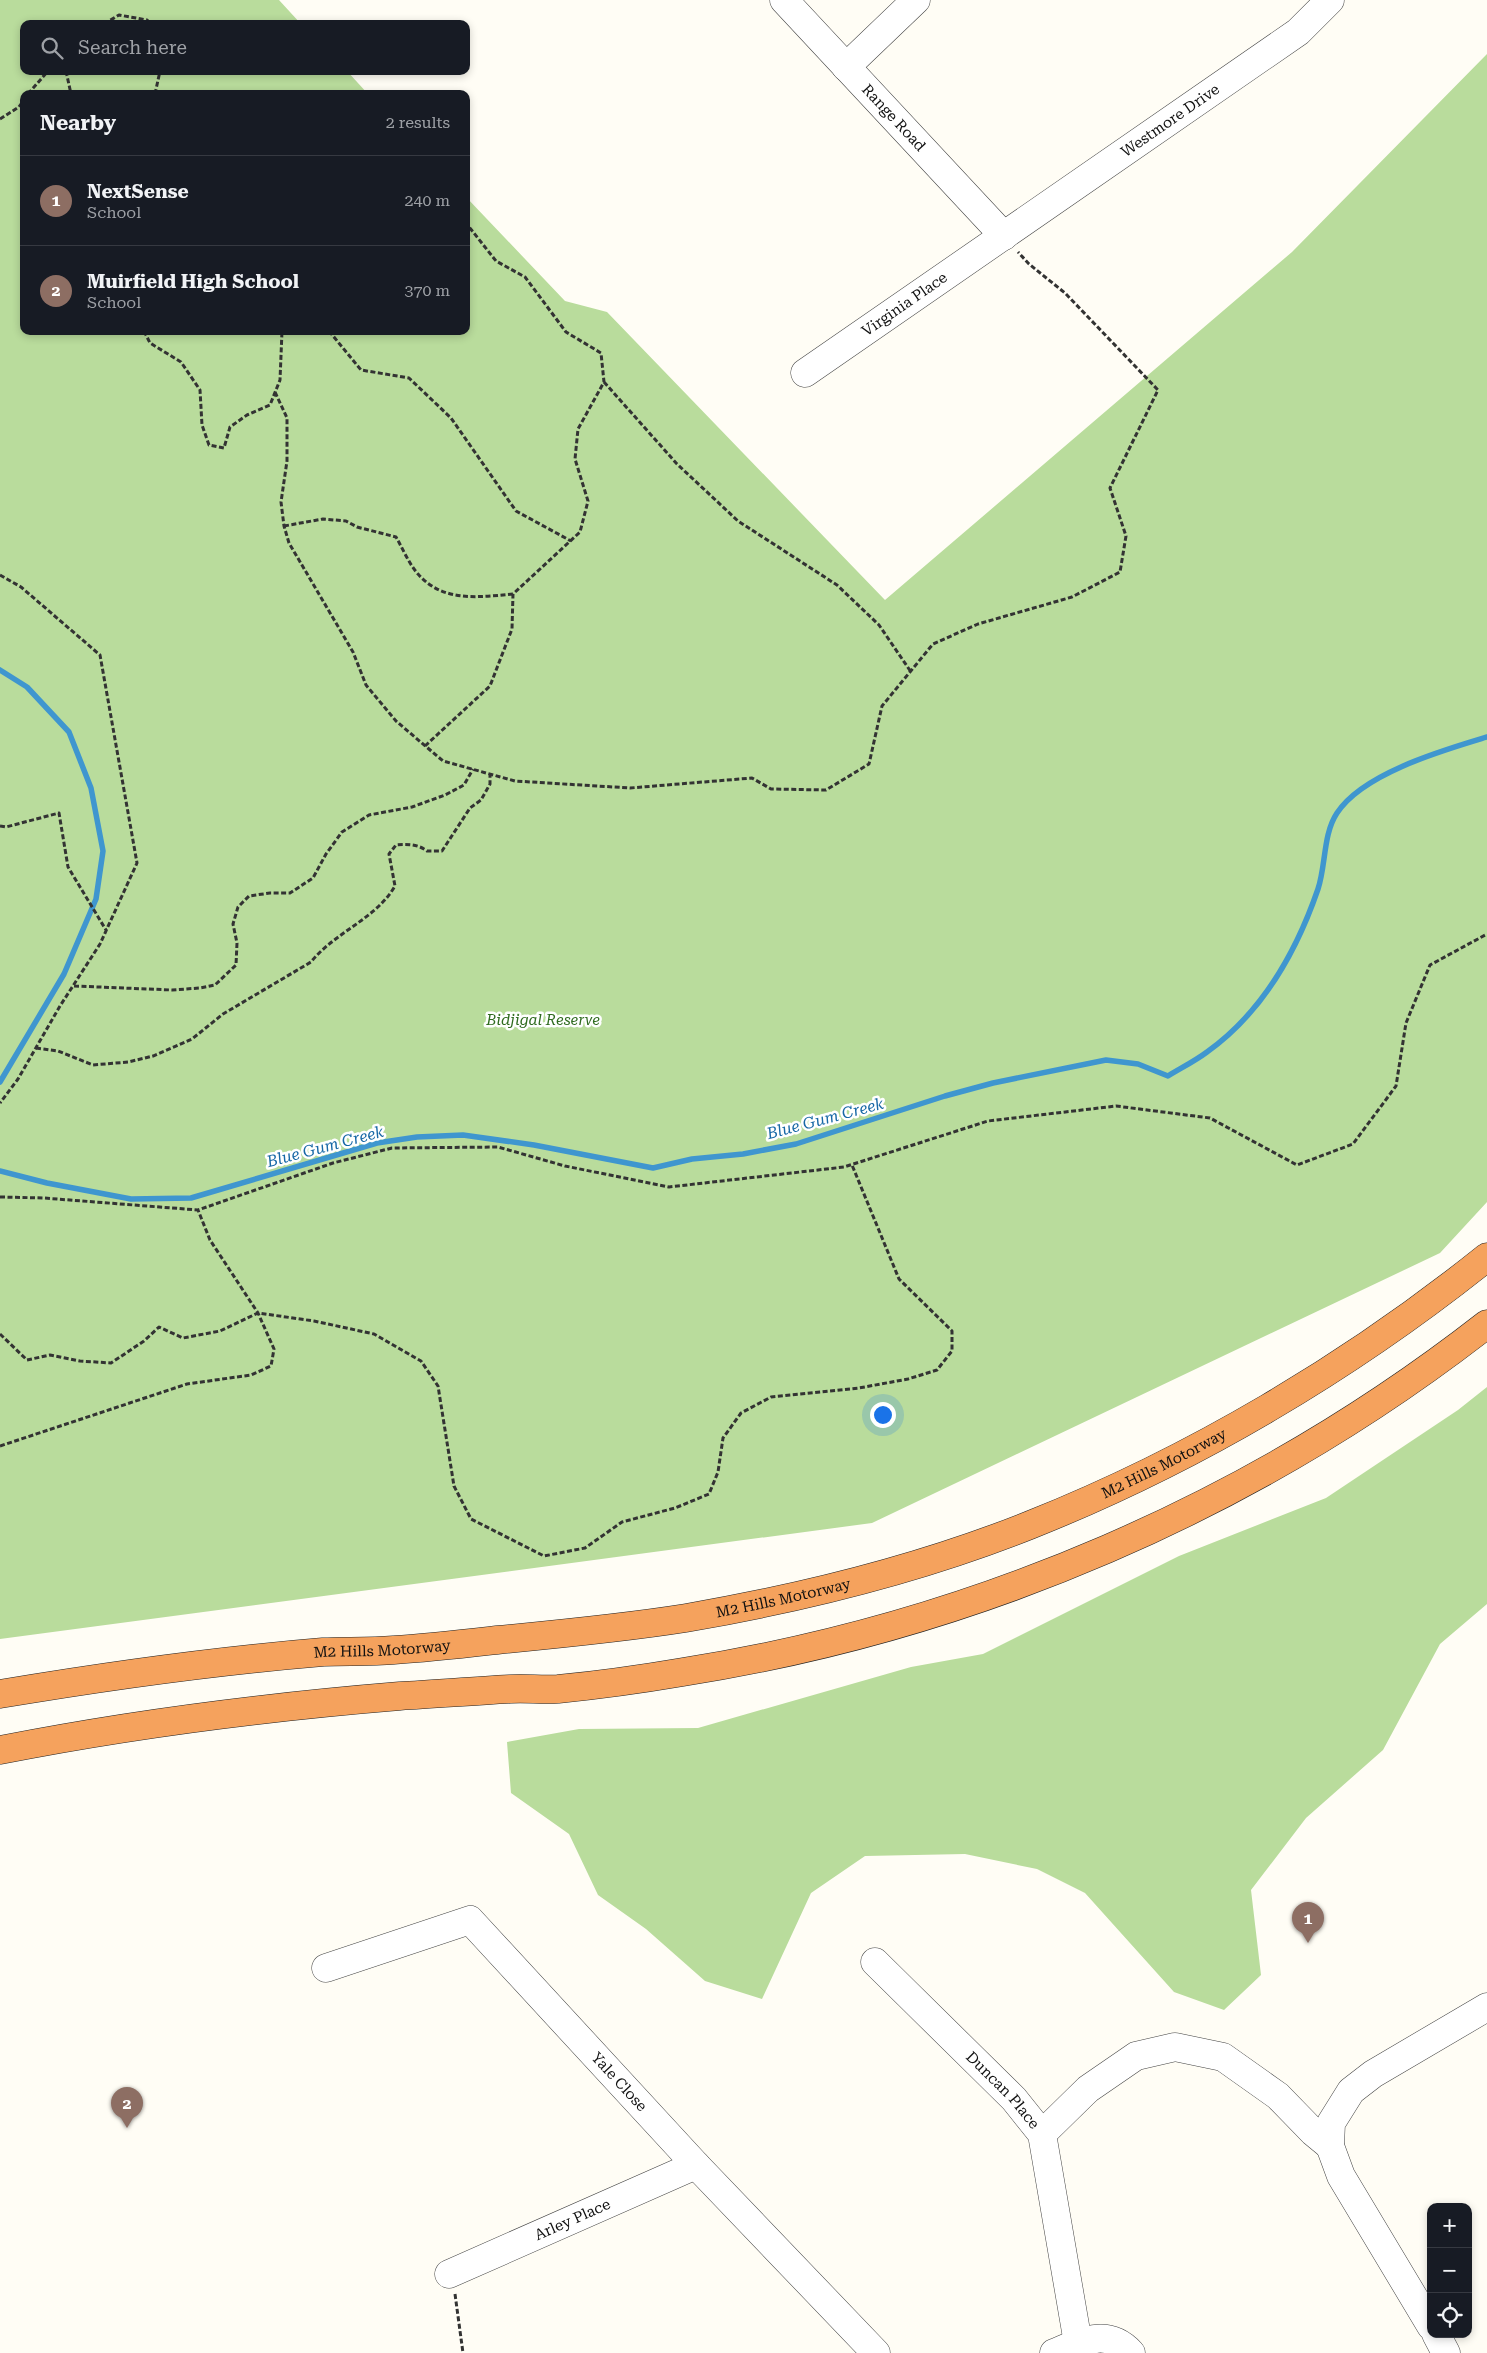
<!DOCTYPE html>
<meta charset="utf-8">
<style>
:root{--surface:#171b24;--page:#20242c;--text:#f1f3f6;--muted:#9ea1a6;--line:#363941;--accent:#0f766e}
body{margin:0;font-family:"Roboto Serif",serif;background:var(--page);color:var(--text)}
.controls{position:absolute;right:15px;bottom:15px;display:grid;overflow:hidden;border-radius:10px;box-shadow:0 2px 8px #0003}
.controls button{width:45px;height:45px;display:grid;place-items:center;padding:0;border:0;border-bottom:1px solid var(--line);background:var(--surface);color:var(--text);font:25px sans-serif}
.you{position:absolute;left:882px;top:1414px;width:18px;height:18px;margin:-12px;border:4px solid #fff;border-radius:50%;background:#1a73e8;box-shadow:0 0 0 8px #1a73e833}
.badge{display:grid;place-items:center;width:32px;height:32px;border-radius:50%;background:var(--accent);color:#fff;font-size:16px;font-weight:700}
.pin{position:absolute;translate:-50% -41px;filter:drop-shadow(0 1px 2px #0008)}
.pin::after{content:'';position:absolute;top:26px;width:18px;height:15px;background:inherit;clip-path:polygon(0 0,100% 0,50% 100%)}
.list{margin:0;padding:0;list-style:none}
h2{display:flex;justify-content:space-between;align-items:center;height:65px;margin:0;padding:0 20px;font-size:21px}
h2 small{font-size:16px;font-weight:400;color:var(--muted)}
.list li{display:grid;grid-template-columns:32px 1fr auto;gap:15px;align-items:center;box-sizing:border-box;height:90px;padding:0 20px;border-top:1px solid var(--line)}
.list b{display:block;font-size:19px;white-space:nowrap}
.list p{margin:0;font-size:16px;white-space:nowrap;color:var(--muted)}
.list em{font-size:16px;font-style:normal;color:var(--muted)}
.icon{flex:none;width:28px;height:28px;fill:none;stroke:currentColor;stroke-width:2;stroke-linecap:round;stroke-linejoin:round}
.map{position:relative;flex:none;width:1487px;height:2353px;overflow:hidden}
.search{position:absolute;background:var(--surface);box-shadow:0 2px 8px #0003;left:20px;top:20px;width:450px;height:55px;display:flex;align-items:center;gap:12px;box-sizing:border-box;padding:0 18px;border-radius:10px;color:var(--muted);font-size:19px}
.panel{position:absolute;background:var(--surface);box-shadow:0 2px 8px #0003;left:20px;top:90px;width:450px;height:245px;border-radius:10px}
.map>svg:first-child{display:block}
.forest{fill:#b9dc9c}
.lines{fill:none;stroke-linecap:round;stroke-linejoin:round}
.stream{stroke:#3f96cf;stroke-width:5.5}
.minor-casing{stroke:#444;stroke-width:29}
.highway-casing{stroke:#222;stroke-width:29}
.path{stroke:#333;stroke-width:3;stroke-dasharray:5 2.5;stroke-linecap:butt}
.minor{stroke:#fff;stroke-width:28}
.highway{stroke:#f5a25d;stroke-width:28}
.labels{text-anchor:middle;stroke-width:5;stroke-linejoin:round;paint-order:stroke}
.street-label{font-size:15px;fill:#111;stroke:#fff}
.park-label{font-size:15px;font-style:italic;fill:#2f6b1f;stroke:#fff}
.water-label{font-size:16px;font-style:italic;fill:#1768a6;stroke:#fff}
</style>
<div class="map">
<svg width="1487" height="2353" viewBox="0 0 1487 2353">
<rect width="100%" height="100%" fill="#fffdf5"/>
<path class="forest" d="M 0,0 L 279,0 L 301,24 L 24,24 L 24,71 L 347,71 L 368,94 L 24,94 L 24,331 L 466,331 L 466,197 L 565,301 L 607,312 L 885,600 L 1292,252 L 1487,54 L 1487,1202 L 1440,1253 L 872,1523 L 0,1639 Z
M 1487,1387 L 1487,1604 L 1440,1644 L 1383,1750 L 1306,1818 L 1251,1890 L 1261,1975 L 1224,2010 L 1174,1992 L 1085,1893 L 1037,1869 L 965,1854 L 865,1856 L 811,1893 L 762,1999 L 705,1981 L 646,1929 L 598,1895 L 569,1834 L 511,1793 L 507,1742 L 579,1729 L 698,1728 L 911,1667 L 983,1654 L 1179,1556 L 1326,1498 L 1458,1410 Z"/>
<g class="lines">
<path class="stream" d="M 0,670 L 27,687 L 69,732 L 91,788 L 103,851 L 96,899 L 64,974 L 0,1082
M 0,1171 L 47,1183 L 131,1199 L 191,1198 L 377,1143 L 417,1137 L 463,1135 L 534,1145 L 653,1168 L 692,1159 L 743,1154 L 796,1144 L 945,1096 L 993,1083 L 1106,1060 L 1138,1064 L 1168,1076 C 1181,1068 1195,1061 1207,1052 C 1263,1012 1296,953 1318,889 C 1326,865 1323,834 1337,813 C 1363,773 1444,750 1487,737"/>
<g class="minor-casing">
<g id="minor">
<path id="s1" d="M 784,0 L 1004,236"/>
<path d="M 846,67 L 916,0"/>
<path id="s2" d="M 805,373 L 1298,32 L 1330,0"/>
<path id="s3" d="M 875,1962 L 1014,2099 L 1042,2134 L 1078,2343"/>
<path id="s4" d="M 326,1968 L 470,1920 L 696,2165 L 876,2353"/>
<path d="M 1042,2134 L 1088,2089 L 1136,2056 L 1175,2047 L 1223,2057 L 1278,2096 L 1313,2132 L 1330,2146"/>
<path id="s5" d="M 449,2274 L 696,2165"/>
<path d="M 1431,2326 L 1341,2176 L 1330,2146 L 1331,2123 L 1351,2091 L 1373,2074 L 1487,2007"/>
<path d="M 1436,2334 L 1446,2353"/>
<path d="M 1054,2353 C 1081,2342 1107,2327 1131,2353"/>
</g>
</g>
<g class="highway-casing">
<g id="highway">
<path id="s6" d="M 0,1694 C 107,1676 215,1661 323,1652 C 346,1651 370,1652 394,1650 C 428,1648 462,1644 497,1640 C 560,1634 623,1628 686,1618 C 802,1598 920,1569 1030,1525 C 1193,1460 1350,1367 1487,1257"/>
<path d="M 0,1750 C 132,1724 266,1707 400,1696 C 436,1694 473,1691 510,1689 C 526,1688 542,1690 558,1689 C 599,1685 642,1679 683,1672 C 975,1626 1254,1506 1487,1324"/>
</g>
</g>
<path class="path" d="M 104,24 L 119,15 L 147,20 L 151,24
M 66,71 L 71,94
M 28,94 L 48,71
M 155,94 L 160,71
M 0,119 L 19,107 L 24,100
M 144,331 L 150,343 L 181,362 L 200,390 L 202,425 L 209,445 L 224,448 L 230,427 L 247,415 L 270,405 L 280,380 L 282,331
M 329,331 L 361,370 L 409,378 L 451,418 L 516,511 L 571,541
M 604,382 L 677,464 L 738,521 L 837,585 L 879,625 L 911,672
M 275,392 L 287,418 L 287,461 L 281,502 L 284,526 L 289,543 L 353,652 L 366,685 L 396,721 L 443,761 L 515,781 L 630,788 L 752,778 L 771,789 L 826,790 L 869,764 L 882,706 L 933,644 L 978,624 L 1072,597 L 1120,572 L 1126,536 L 1110,488 L 1158,390 L 1065,293 L 1029,264 L 1018,252
M 284,526 L 323,519 L 346,521 L 357,527 L 396,537 C 403,549 409,564 418,574 C 443,603 480,597 513,594
M 0,575 L 21,587 L 100,655 L 137,863 L 100,944 L 60,1006 L 18,1079 L 0,1103
M 425,746 L 490,686 L 512,629 L 513,594 L 580,532 L 588,501 L 575,459 L 578,429 L 604,382 L 601,353 L 566,332 L 525,277 L 496,261 L 466,223
M 0,826 L 6,827 L 59,813 L 68,867 L 106,930
M 74,986 L 172,990 L 200,988 L 215,985 L 236,965 L 237,943 L 233,924 L 238,907 L 249,896 L 270,893 L 290,893 L 313,878 L 326,854 L 342,832 L 369,815 L 412,807 L 445,795 L 464,785 L 473,769
M 36,1048 L 58,1051 L 93,1065 L 128,1062 L 153,1056 L 192,1039 L 223,1014 L 311,962 C 335,932 376,919 395,886 L 389,854 L 396,845 C 407,844 418,844 427,851 L 442,851 L 470,808 L 481,800 L 490,784 L 490,774
M 0,1197 L 44,1198 L 198,1210 L 333,1163 L 392,1148 L 498,1147 L 565,1166 L 669,1187 L 844,1167 L 988,1121 L 1116,1106 L 1210,1118 L 1297,1165 L 1353,1144 L 1396,1086 L 1406,1023 L 1430,965 L 1487,934
M 0,1334 L 27,1360 L 50,1355 L 80,1361 L 111,1363 L 144,1341 L 159,1327 L 183,1338 L 220,1331 L 258,1313 L 314,1321 L 374,1334 L 421,1361 L 438,1386 L 454,1486 L 471,1519 L 544,1556 L 585,1548 L 622,1522 L 675,1508 L 709,1494 L 718,1472 L 723,1438 L 741,1413 L 771,1397 L 859,1388 L 908,1379 L 937,1370 L 952,1351 L 952,1331 L 899,1279 L 852,1165
M 0,1446 L 187,1384 L 251,1375 L 271,1366 L 274,1349 L 258,1313 L 210,1240 L 198,1210
M 455,2294 L 463,2353"/>
<use href="#minor" class="minor"/>
<use href="#highway" class="highway"/>
</g>
<g class="labels">
<g class="street-label">
<text dy="5" stroke="none"><textPath href="#s1" startOffset="161">Range Road</textPath></text>
<text dy="5" stroke="none"><textPath href="#s2" startOffset="444">Westmore Drive</textPath></text>
<text dy="5" stroke="none"><textPath href="#s2" startOffset="121">Virginia Place</textPath></text>
<text dy="5" stroke="none"><textPath href="#s6" startOffset="1195">M2 Hills Motorway</textPath></text>
<text dy="5" stroke="none"><textPath href="#s6" startOffset="790">M2 Hills Motorway</textPath></text>
<text dy="5" stroke="none"><textPath href="#s6" startOffset="385">M2 Hills Motorway</textPath></text>
<text dy="5" stroke="none"><textPath href="#s4" startOffset="372">Yale Close</textPath></text>
<text dy="5" stroke="none"><textPath href="#s3" startOffset="181">Duncan Place</textPath></text>
<text dy="5" stroke="none"><textPath href="#s5" startOffset="135">Arley Place</textPath></text>
</g>
<g class="park-label">
<text x="543" y="1025">Bidjigal Reserve</text>
</g>
<g class="water-label">
<text transform="translate(825 1118) rotate(-15)" y="6">Blue Gum Creek</text>
<text transform="translate(325 1146) rotate(-15)" y="6">Blue Gum Creek</text>
</g>
</g>
</svg>
<div class="controls">
<button>+</button>
<button>−</button>
<button><svg class="icon" aria-label="locate" viewBox="0 0 24 24"><circle cx="12" cy="12" r="6"/><path d="M12 2v4M12 18v4M2 12h4M18 12h4"/></svg></button>
</div>
<div class="you"></div>
<div class="pin badge" style="left:1308px;top:1943px;background:#8d6e63">1</div>
<div class="pin badge" style="left:127px;top:2128px;background:#8d6e63">2</div>
<div class="search"><svg class="icon" aria-label="search" viewBox="0 0 24 24"><circle cx="10" cy="10" r="6"/><path d="M15 15l6 6"/></svg>Search here</div>
<section class="panel">
<h2>Nearby<small>2 results</small></h2>
<ul class="list">
<li><span class="badge" style="background:#8d6e63">1</span><div><b>NextSense</b><p>School</p></div><em>240 m</em></li>
<li><span class="badge" style="background:#8d6e63">2</span><div><b>Muirfield High School</b><p>School</p></div><em>370 m</em></li>
</ul>
</section>
</div>
